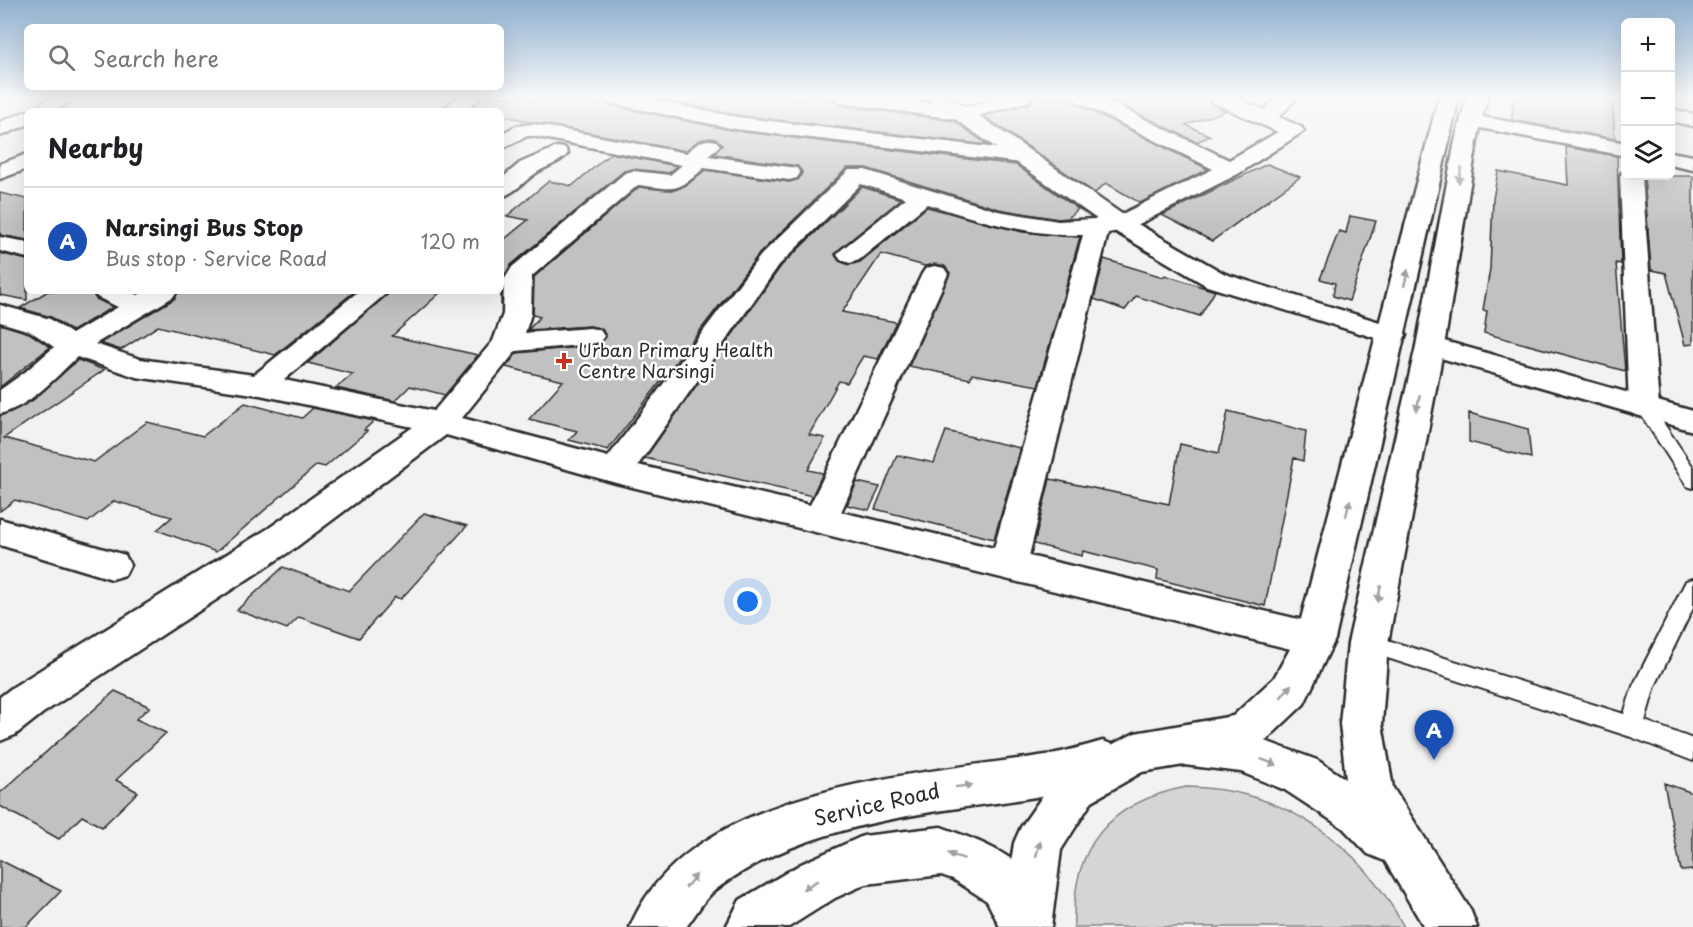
<!DOCTYPE html>
<meta charset="utf-8">
<style>
:root{--surface:#fff;--page:#f6f6f6;--text:#202124;--muted:#757577;--line:#e0e0e0;--accent:#c8321e}
body{margin:0;font-family:"Playpen Sans",sans-serif;background:var(--page);color:var(--text)}
.controls{position:absolute;right:18px;top:18px;display:grid;overflow:hidden;border-radius:9px;box-shadow:0 6px 24px #0002}
.controls button{width:54px;height:54px;display:grid;place-items:center;padding:0;border:0;border-bottom:2px solid var(--line);background:var(--surface);color:var(--text);font:30px sans-serif}
.you{position:absolute;left:748px;top:602px;width:21px;height:21px;margin:-15px;border:4px solid #fff;border-radius:50%;background:#1a73e8;box-shadow:0 0 0 9px #1a73e833}
.badge{display:grid;place-items:center;width:39px;height:39px;border-radius:50%;background:var(--accent);color:#fff;font-size:20px;font-weight:700}
.pin{position:absolute;translate:-50% -50px;filter:drop-shadow(0 2px 3px #0008)}
.pin::after{content:'';position:absolute;top:32px;width:21px;height:18px;background:inherit;clip-path:polygon(0 0,100% 0,50% 100%)}
.list{margin:0;padding:0;list-style:none}
h2{display:flex;justify-content:space-between;align-items:center;height:78px;margin:0;padding:0 24px;font-size:26px}
h2 small{font-size:20px;font-weight:400;color:var(--muted)}
.list li{display:grid;grid-template-columns:39px 1fr auto;gap:18px;align-items:center;box-sizing:border-box;height:108px;padding:0 24px;border-top:2px solid var(--line)}
.list b{display:block;font-size:22px;white-space:nowrap}
.list p{margin:0;font-size:20px;white-space:nowrap;color:var(--muted)}
.list em{font-size:20px;font-style:normal;color:var(--muted)}
.icon{flex:none;width:33px;height:33px;fill:none;stroke:currentColor;stroke-width:2;stroke-linecap:round;stroke-linejoin:round}
.map{position:relative;flex:none;width:1693px;height:927px;overflow:hidden}
.search{position:absolute;background:var(--surface);box-shadow:0 6px 24px #0002;left:24px;top:24px;width:480px;height:66px;display:flex;align-items:center;gap:15px;box-sizing:border-box;padding:0 21px;border-radius:9px;color:var(--muted);font-size:22px}
.panel{position:absolute;background:var(--surface);box-shadow:0 6px 24px #0002;left:24px;top:108px;width:480px;height:186px;border-radius:9px}
.map>svg:first-child{display:block}
.green{fill:#d5d5d5;stroke:#808080;stroke-width:1.5}
.building{fill:#c1c1c1;stroke:#2b2b2b;stroke-width:1.5}
.lines{fill:none;stroke-linecap:round;stroke-linejoin:round}
.service-casing{stroke:#2b2b2b;stroke-width:4}
.minor-casing{stroke:#2b2b2b;stroke-width:5}
.tertiary-casing{stroke:#2b2b2b;stroke-width:5}
.secondary-casing{stroke:#2b2b2b;stroke-width:5}
.primary-casing{stroke:#2b2b2b;stroke-width:5}
.service{fill:#fff;fill-rule:evenodd}
.minor{fill:#fff;fill-rule:evenodd}
.tertiary{fill:#fff;fill-rule:evenodd}
.secondary{fill:#fff;fill-rule:evenodd}
.primary{fill:#fff;fill-rule:evenodd}
.oneway{fill:#a0a0a0}
.poi-dot{fill:#c8321e;stroke:#fff;stroke-width:2}
.labels{text-anchor:middle;stroke-width:5;stroke-linejoin:round;paint-order:stroke}
.poi-label{font-size:18px;fill:#2b2b2b;stroke:#fff;text-anchor:start}
.near-street-label{font-size:21px;fill:#2b2b2b;stroke:#fff}
</style>
<div class="map">
<svg width="1693" height="927" viewBox="0 0 1693 927">
<rect width="100%" height="100%" fill="#f2f2f2"/>
<filter id="ink" filterUnits="userSpaceOnUse"><feTurbulence type="fractalNoise" baseFrequency=".0167" numOctaves="2"/><feDisplacementMap in="SourceGraphic" scale="12" xChannelSelector="R" yChannelSelector="G"/><feConvolveMatrix kernelMatrix="1 2 1 2 8 2 1 2 1" color-interpolation-filters="sRGB"/></filter>
<g filter="url(#ink)">
<path class="green" d="M 1186,787 C 1283,788 1360,843 1404,927 L 1074,927 C 1071,847 1109,802 1186,787 Z"/>
<path class="building" d="M 483,97 L 598,97 L 609,105 L 736,131 L 1016,165 L 1078,209 L 1068,218 L 1058,219 L 999,209 L 866,168 L 847,168 L 759,254 L 608,450 L 569,440 L 577,431 L 529,419 L 563,381 L 506,367 L 517,353 L 590,346 L 600,344 L 606,337 L 602,329 L 590,326 L 528,330 L 540,317 L 533,315 L 534,277 L 639,187 L 675,190 L 688,184 L 705,170 L 789,182 L 799,179 L 802,172 L 797,166 L 714,154 L 722,145 L 712,138 L 699,140 L 685,151 L 531,122 L 501,115 L 501,111 L 471,108 Z
M 652,97 L 829,97 L 840,105 L 954,121 L 988,145 L 736,115 Z
M 1033,97 L 1072,97 L 1075,103 L 1208,169 L 1140,203 L 1106,183 L 1095,193 L 984,116 L 1030,103 Z
M 1105,97 L 1206,97 L 1209,103 L 1225,111 L 1186,125 L 1211,136 L 1196,142 Z
M 1513,97 L 1612,97 L 1615,139 L 1512,120 Z
M 1566,147 L 1617,156 L 1621,264 L 1616,263 L 1625,371 L 1484,333 L 1487,311 L 1483,310 L 1490,269 L 1493,199 L 1498,171 L 1568,185 Z
M 611,153 L 677,166 L 669,173 L 633,169 L 624,171 L 511,265 L 502,280 L 501,305 L 501,242 L 528,220 L 507,216 L 549,181 L 572,186 Z
M 1267,164 L 1300,177 L 1212,241 L 1162,215 Z
M 1644,176 L 1693,176 L 1693,344 L 1685,345 L 1666,273 L 1651,270 Z
M 862,187 L 901,199 L 835,254 L 839,261 L 849,265 L 860,262 L 927,207 L 1023,232 L 1080,237 L 1038,386 L 972,374 L 970,379 L 909,366 L 950,273 L 944,266 L 935,264 L 925,266 L 881,254 L 842,312 L 896,322 L 878,359 L 863,356 L 847,383 L 839,381 L 809,435 L 825,438 L 808,470 L 823,473 L 812,496 L 645,458 L 781,266 Z
M 0,193 L 27,199 L 27,240 L 0,235 Z
M 1350,216 L 1376,221 L 1349,301 L 1333,296 L 1335,283 L 1320,279 L 1339,231 L 1346,233 Z
M 0,253 L 27,260 L 27,300 L 0,295 Z
M 1104,259 L 1163,277 L 1165,275 L 1215,291 L 1200,316 L 1136,296 L 1125,310 L 1094,299 Z
M 48,291 L 91,291 L 96,299 L 113,307 L 72,331 L 51,317 L 20,308 Z
M 179,291 L 355,291 L 275,355 L 158,326 L 121,350 L 100,343 L 174,299 Z
M 391,291 L 442,291 L 392,336 L 478,355 L 445,395 L 410,386 L 395,401 L 336,388 L 353,374 L 308,363 Z
M 0,324 L 29,333 L 50,347 L 0,387 Z
M 78,360 L 104,370 L 4,438 L 94,462 L 147,422 L 203,436 L 245,403 L 302,418 L 313,408 L 374,421 L 364,430 L 367,431 L 325,467 L 317,465 L 216,552 L 157,530 L 172,517 L 114,501 L 88,522 L 15,500 L 0,511 L 0,416 L 33,400 Z
M 1228,411 L 1306,431 L 1303,461 L 1294,458 L 1265,606 L 1157,579 L 1158,570 L 1083,551 L 1082,556 L 1034,544 L 1050,479 L 1169,504 L 1180,444 L 1219,453 Z
M 1469,413 L 1528,429 L 1531,458 L 1469,442 Z
M 946,431 L 1020,448 L 994,539 L 875,509 L 897,455 L 934,463 Z
M 857,482 L 880,487 L 869,510 L 847,505 Z
M 424,513 L 467,526 L 401,599 L 395,597 L 359,638 L 299,617 L 287,629 L 237,610 L 283,567 L 349,591 Z
M 115,691 L 150,707 L 136,719 L 166,733 L 116,780 L 138,792 L 102,827 L 82,816 L 59,839 L 0,806 L 0,793 Z
M 1664,783 L 1693,793 L 1693,870 L 1681,871 Z
M 0,860 L 61,891 L 26,927 L 0,927 Z"/>
<g class="lines">
<g class="service-casing">
<path id="service" d="M 1644,402 L 1650,403 L 1693,467 L 1693,488 L 1687,486 L 1636,407 Z
M 1693,579 L 1693,608 L 1655,686 L 1645,721 L 1693,739 L 1693,761 L 1631,737 L 1360,649 L 1357,643 L 1360,637 L 1368,634 L 1624,714 L 1633,686 L 1683,587 L 1686,581 Z"/>
</g>
<g class="minor-casing">
<path id="minor" d="M 52,97 L 77,97 L 55,111 L 30,111 Z
M 458,97 L 481,97 L 464,111 L 441,111 Z
M 600,97 L 639,97 L 736,117 L 1022,151 L 1030,152 L 1033,157 L 1030,162 L 1022,163 L 736,129 L 609,103 Z
M 831,97 L 885,97 L 963,108 L 1000,97 L 1031,97 L 1029,101 L 964,120 L 840,103 Z
M 1074,97 L 1099,97 L 1229,160 L 1278,132 L 1210,101 L 1208,97 L 1234,97 L 1264,110 L 1277,97 L 1297,97 L 1279,117 L 1301,127 L 1304,131 L 1238,174 L 1129,229 L 1108,233 L 1029,556 L 1315,623 L 1329,627 L 1335,639 L 1329,651 L 1315,655 L 616,483 L 446,435 L 295,548 L 43,713 L 15,735 L 0,741 L 0,697 L 13,687 L 269,528 L 413,427 L 260,395 L 136,377 L 77,357 C 55,378 30,406 0,414 L 0,390 L 25,372 L 54,347 L 30,331 L 0,322 L 0,305 L 50,319 L 72,334 L 118,307 L 97,297 L 93,291 L 128,291 L 138,295 L 145,291 L 177,291 L 173,297 L 95,344 L 140,359 L 254,375 L 359,291 L 389,291 L 284,380 L 434,411 L 493,341 L 503,314 L 504,280 L 512,267 L 625,173 L 633,171 L 670,175 L 682,165 L 533,136 L 527,136 L 503,148 L 501,134 L 516,126 L 533,124 L 686,153 C 696,145 703,137 716,141 L 720,145 L 709,156 L 797,168 L 800,173 L 797,178 L 789,180 L 704,168 C 675,194 676,189 638,185 L 532,276 L 531,314 L 525,333 L 590,328 L 600,330 L 604,336 L 600,342 L 590,344 L 516,351 L 462,418 L 608,457 L 761,255 L 849,170 L 865,170 L 998,211 L 1058,221 L 1114,218 L 1213,169 L 1076,101 ZM 861,184 L 906,198 L 841,250 L 837,255 L 841,260 L 850,263 L 859,260 L 927,204 C 978,220 1029,236 1083,235 L 994,548 L 841,512 L 948,274 L 944,268 L 935,266 L 926,268 L 922,274 L 810,505 L 638,465 L 779,265 Z
M 1670,109 L 1693,114 L 1693,126 L 1670,121 Z
M 27,111 L 27,125 L 0,136 L 0,122 Z
M 1472,115 L 1626,143 L 1626,156 L 1465,125 L 1462,121 L 1465,117 Z
M 557,147 L 565,148 L 568,153 C 561,163 546,166 536,173 C 524,181 515,193 501,197 L 501,179 L 520,163 Z
M 1670,152 L 1693,156 L 1693,170 L 1670,165 Z
M 27,154 L 27,169 L 0,179 L 0,164 Z
M 1623,171 L 1626,171 L 1626,176 L 1642,176 L 1659,407 L 1655,414 L 1644,417 L 1633,414 L 1629,407 L 1620,176 Z
M 0,237 L 27,242 L 27,258 L 0,251 Z
M 0,519 L 125,555 L 130,565 L 125,575 L 112,579 L 0,545 Z"/>
</g>
<g class="tertiary-casing">
<path id="tertiary" d="M 924,97 L 948,97 L 971,110 L 1129,219 L 1225,274 L 1402,329 L 1406,335 L 1402,341 L 1392,343 L 1207,286 L 1111,229 Z
M 1430,337 L 1693,411 L 1693,431 L 1420,352 L 1416,346 L 1420,340 Z"/>
</g>
<g class="secondary-casing">
<path id="secondary" d="M 1103,741 L 1119,747 L 1125,761 L 1119,775 C 1066,796 1013,800 958,808 C 875,820 782,838 714,891 C 703,900 695,916 686,927 L 630,927 C 688,786 916,775 1046,755 C 1065,752 1084,746 1103,741 Z
M 941,827 C 968,837 998,847 1020,866 C 1032,876 1044,908 1050,923 L 1048,927 L 1000,927 L 987,901 L 953,879 L 941,875 L 866,884 L 835,898 L 789,927 L 726,927 L 740,900 L 801,864 L 863,836 Z"/>
</g>
<g class="primary-casing">
<path id="primary" d="M 1439,97 L 1459,97 L 1335,639 L 1304,704 L 1265,741 L 1317,760 L 1346,779 L 1340,724 L 1348,643 L 1416,346 L 1455,141 L 1467,97 L 1487,97 L 1477,141 L 1444,346 L 1388,643 L 1382,724 L 1393,788 L 1470,909 L 1477,927 L 1424,927 L 1385,861 L 1368,854 L 1343,828 L 1285,790 L 1241,772 L 1184,765 L 1142,772 L 1092,801 L 1061,850 L 1051,927 L 1001,927 L 1014,843 L 1021,827 L 1060,771 L 1135,733 L 1233,716 L 1274,678 L 1296,638 Z"/>
</g>
<use href="#service" class="service"/>
<use href="#minor" class="minor"/>
<use href="#tertiary" class="tertiary"/>
<use href="#secondary" class="secondary"/>
<use href="#primary" class="primary"/>
</g>
<defs><path id="oneway-solid" d="M-6-.8H1V-3.2L6.5 0L1 3.2V.8H-6Z" transform="scale(1.5)"/></defs>
<g class="oneway">
<use href="#oneway-solid" transform="translate(1460 175) rotate(100)"/>
<use href="#oneway-solid" transform="translate(1406 278) rotate(-77)"/>
<use href="#oneway-solid" transform="translate(1418 403) rotate(102)"/>
<use href="#oneway-solid" transform="translate(1348 508) rotate(-76)"/>
<use href="#oneway-solid" transform="translate(1379 594) rotate(102)"/>
<use href="#oneway-solid" transform="translate(1286 691) rotate(-51)"/>
<use href="#oneway-solid" transform="translate(1269 762) rotate(21)"/>
<use href="#oneway-solid" transform="translate(964 786) rotate(-7)"/>
<use href="#oneway-solid" transform="translate(1038 849) rotate(-75)"/>
<use href="#oneway-solid" transform="translate(956 856) rotate(-161)"/>
<use href="#oneway-solid" transform="translate(691 881) rotate(-50)"/>
<use href="#oneway-solid" transform="translate(810 885) rotate(149)"/>
</g>
</g>
<linearGradient id="sky" x2="0" y2="1"><stop stop-color="#8fb0d0"/><stop offset="0.43" stop-color="#f9f9f9"/><stop offset="1" stop-color="#f9f9f9" stop-opacity="0"/></linearGradient>
<rect width="1693" height="227" fill="url(#sky)"/>
<path class="poi-dot" d="M561 352h6v6h6v6h-6v6h-6v-6h-6v-6h6z"/>
<g class="labels">
<g class="poi-label">
<text x="578" y="357">Urban Primary Health<tspan x="578" dy="21">Centre Narsingi</tspan></text>
</g>
<g class="near-street-label">
<text transform="translate(877 805) rotate(-13)" y="7">Service Road</text>
</g>
</g>
</svg>
<div class="controls">
<button>+</button>
<button>−</button>
<button><svg class="icon" aria-label="layers" viewBox="0 0 24 24"><path d="M12 4l9 5-9 5-9-5zM3 14l9 5 9-5"/></svg></button>
</div>
<div class="you"></div>
<div class="pin badge" style="left:1434px;top:760px;background:#1a4fb4">A</div>
<div class="search"><svg class="icon" aria-label="search" viewBox="0 0 24 24"><circle cx="10" cy="10" r="6"/><path d="M15 15l6 6"/></svg>Search here</div>
<section class="panel">
<h2>Nearby<small></small></h2>
<ul class="list">
<li><span class="badge" style="background:#1a4fb4">A</span><div><b>Narsingi Bus Stop</b><p>Bus stop · Service Road</p></div><em>120 m</em></li>
</ul>
</section>
</div>
